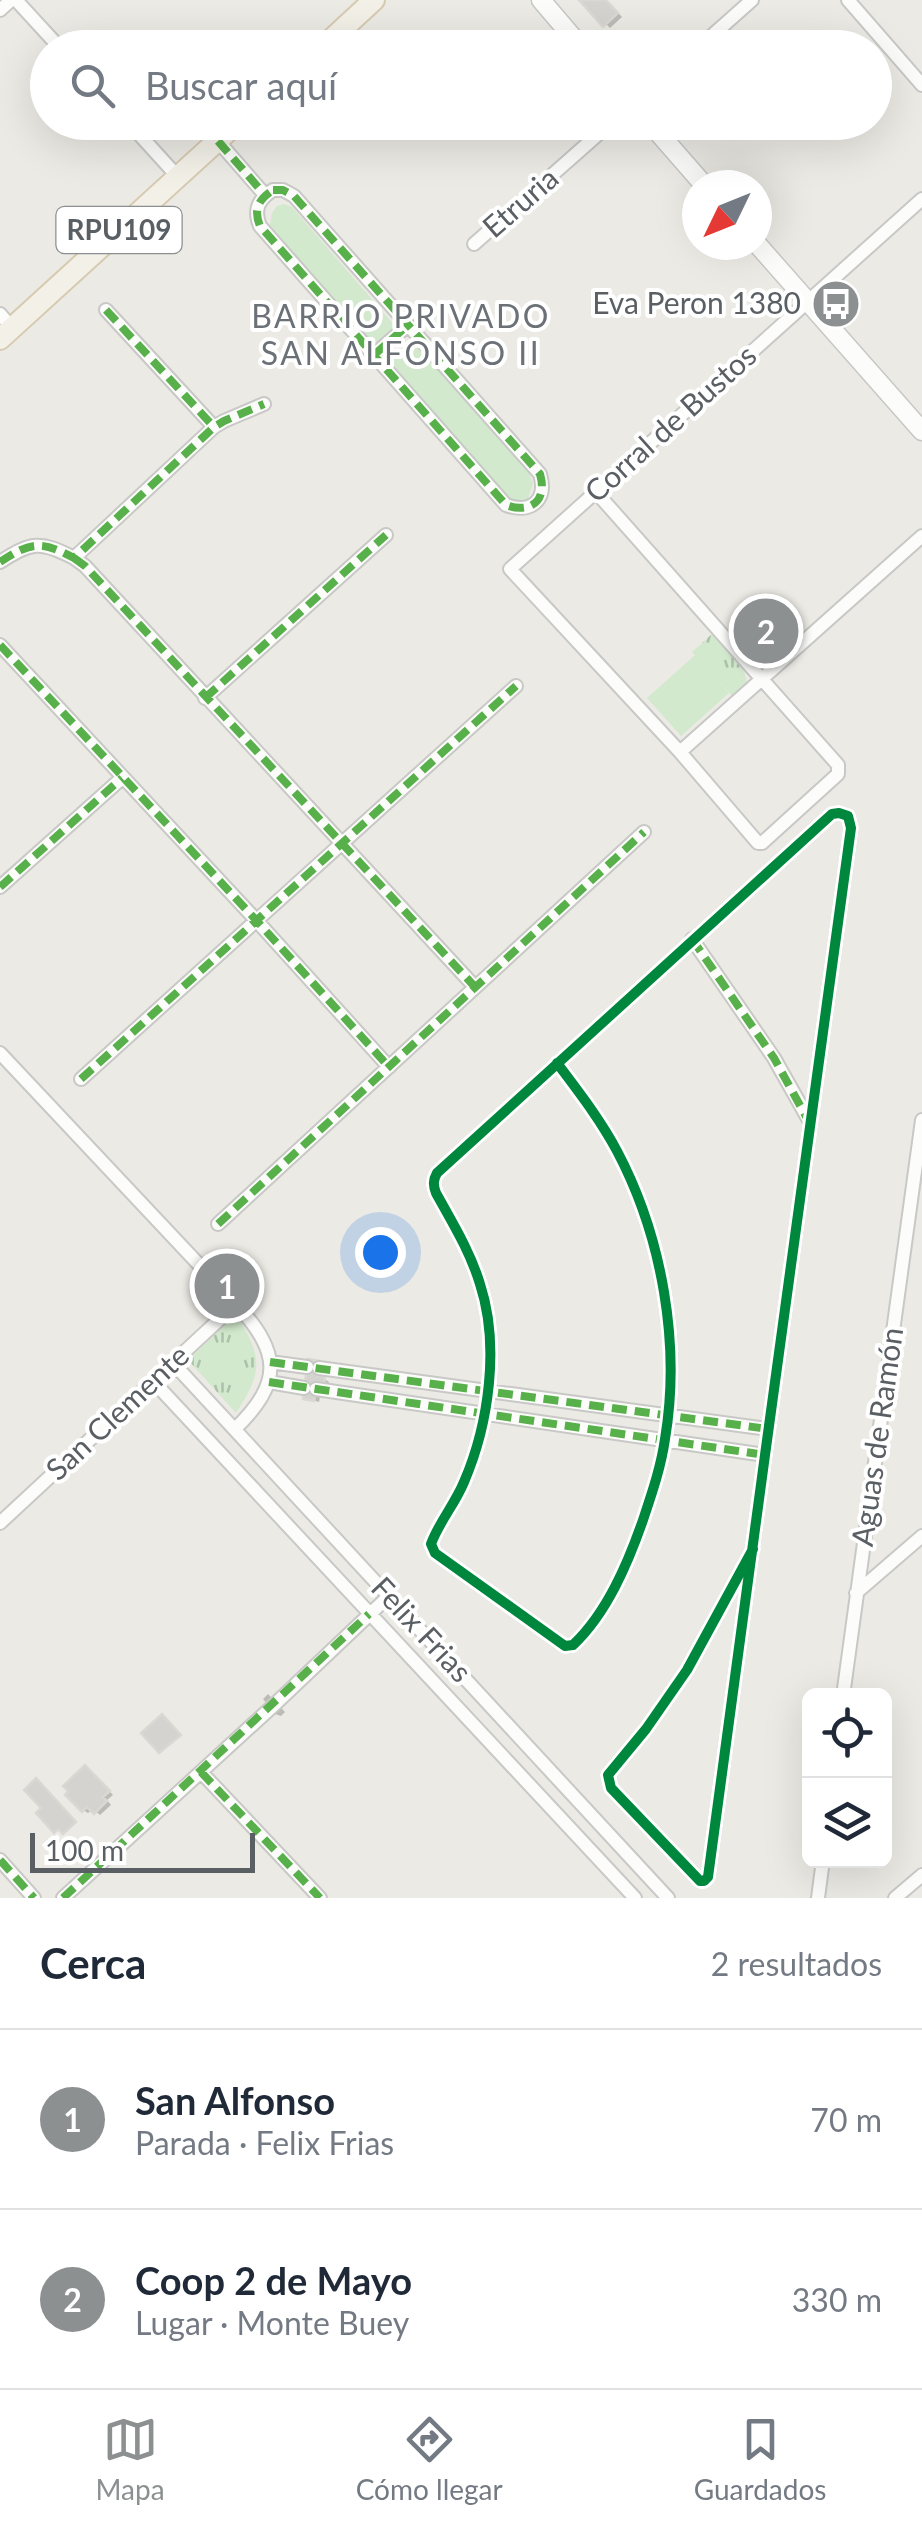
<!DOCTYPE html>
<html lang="es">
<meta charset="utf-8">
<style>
:root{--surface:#fff;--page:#f6f6f7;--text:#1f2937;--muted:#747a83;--line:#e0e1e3;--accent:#8d9091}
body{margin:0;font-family:Lato,sans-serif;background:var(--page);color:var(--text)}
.controls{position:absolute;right:30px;bottom:30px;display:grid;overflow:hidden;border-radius:15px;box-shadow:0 10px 40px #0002}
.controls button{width:90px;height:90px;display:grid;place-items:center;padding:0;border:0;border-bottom:2px solid var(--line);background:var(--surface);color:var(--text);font:50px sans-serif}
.compass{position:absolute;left:682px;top:170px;width:90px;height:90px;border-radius:50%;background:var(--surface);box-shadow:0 10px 40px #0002;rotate:227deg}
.scale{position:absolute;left:30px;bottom:25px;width:225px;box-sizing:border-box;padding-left:10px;border:5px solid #5a5f64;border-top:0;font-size:28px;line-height:35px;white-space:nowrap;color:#5a5f64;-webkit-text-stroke:8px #fff;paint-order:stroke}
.you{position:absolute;left:380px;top:1252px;width:35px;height:35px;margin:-25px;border:8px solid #fff;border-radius:50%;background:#1a73e8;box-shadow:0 0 0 15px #1a73e833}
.badge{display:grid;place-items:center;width:65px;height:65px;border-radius:50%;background:var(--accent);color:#fff;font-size:32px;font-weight:700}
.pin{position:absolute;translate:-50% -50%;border:5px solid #fff;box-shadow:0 2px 10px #0006}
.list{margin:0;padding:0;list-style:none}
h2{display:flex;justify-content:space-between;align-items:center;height:130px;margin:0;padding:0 40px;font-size:42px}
h2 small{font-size:32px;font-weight:400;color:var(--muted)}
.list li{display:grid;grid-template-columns:65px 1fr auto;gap:30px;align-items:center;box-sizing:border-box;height:180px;padding:0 40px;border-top:2px solid var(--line)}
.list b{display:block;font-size:38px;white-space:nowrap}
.list p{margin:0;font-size:32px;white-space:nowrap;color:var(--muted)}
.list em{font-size:32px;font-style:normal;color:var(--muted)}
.icon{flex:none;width:55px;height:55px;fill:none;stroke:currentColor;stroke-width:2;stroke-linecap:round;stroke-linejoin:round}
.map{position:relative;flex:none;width:922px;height:1898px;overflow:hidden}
.search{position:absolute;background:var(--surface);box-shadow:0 10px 40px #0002;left:30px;right:30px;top:30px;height:110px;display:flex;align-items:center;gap:25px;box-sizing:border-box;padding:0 35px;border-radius:55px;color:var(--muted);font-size:38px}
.sheet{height:490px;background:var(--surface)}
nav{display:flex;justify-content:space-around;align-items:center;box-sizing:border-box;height:140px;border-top:2px solid var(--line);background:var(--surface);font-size:28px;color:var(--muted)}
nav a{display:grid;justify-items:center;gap:5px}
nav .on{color:var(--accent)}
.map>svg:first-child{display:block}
.grass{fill:#d2e9cd}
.park{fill:url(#park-tufts)}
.shadow{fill:#0003}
.building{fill:#d4d3cf;stroke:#dbd8d4;stroke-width:2.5}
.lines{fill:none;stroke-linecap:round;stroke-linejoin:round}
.street-casing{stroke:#c8c8c7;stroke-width:16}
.secondary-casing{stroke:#c7c8c6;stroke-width:21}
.primary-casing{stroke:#d6cab0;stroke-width:24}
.street{stroke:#fcfcfb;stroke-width:12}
.secondary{stroke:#fcfcfb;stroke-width:18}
.primary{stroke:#f2f0e7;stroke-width:20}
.quiet{stroke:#58b04a;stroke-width:8;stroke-dasharray:15 8;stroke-linecap:butt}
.cycleway-casing{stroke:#fff;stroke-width:16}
.cycleway{stroke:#00873e;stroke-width:10}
.labels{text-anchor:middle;stroke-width:8;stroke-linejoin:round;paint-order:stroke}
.shield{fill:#fff;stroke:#8c8f92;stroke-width:2.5}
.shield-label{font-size:28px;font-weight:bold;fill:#5a5f64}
.street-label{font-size:30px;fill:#5a5f64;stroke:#fff}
.poi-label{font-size:30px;fill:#5a5f64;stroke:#fff;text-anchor:end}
.neighbourhood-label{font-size:32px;letter-spacing:2.5px;fill:#6b7176;stroke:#fff}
</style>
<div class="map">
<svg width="922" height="1898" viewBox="0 0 922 1898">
<defs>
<pattern id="park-tufts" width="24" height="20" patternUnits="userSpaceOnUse" patternTransform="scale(2.5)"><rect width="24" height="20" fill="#d2e9cd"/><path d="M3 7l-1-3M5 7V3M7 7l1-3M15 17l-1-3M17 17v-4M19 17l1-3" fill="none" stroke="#adc0aa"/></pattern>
</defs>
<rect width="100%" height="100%" fill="#eceae4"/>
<path class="grass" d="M 284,204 L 292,207 L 396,327 L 373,347 L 270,225 L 272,213 L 277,206 Z
M 414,341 L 529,473 L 533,484 L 527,501 L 521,503 L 507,502 L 387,365 Z
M 695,655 L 729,693 L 681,736 L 647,698 Z"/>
<path class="park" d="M 712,634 L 743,668 L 747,683 L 733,697 L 692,652 Z
M 236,1314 C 262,1356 264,1371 236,1413 L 188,1360 Z"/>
<path class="shadow" d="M 582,0 L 606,0 L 622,17 L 610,28 Z
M 310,1362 L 324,1366 L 323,1378 L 329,1382 L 329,1388 L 322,1387 L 319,1402 L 305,1398 Z
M 268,1694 L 285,1712 L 281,1716 L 275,1714 L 263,1699 Z
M 91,1771 L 113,1795 L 107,1800 L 111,1805 L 100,1815 L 93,1809 L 88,1813 L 83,1810 Z"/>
<path class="building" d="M 579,0 L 606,0 L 618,13 L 603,27 Z
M 761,611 L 782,634 L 767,649 L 755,649 L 745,638 L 757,627 L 751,621 Z
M 308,1359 L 320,1361 L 318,1376 L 325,1377 L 324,1386 L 317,1385 L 314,1401 L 303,1399 Z
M 162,1714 L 181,1735 L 159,1753 L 141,1733 Z
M 85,1765 L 110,1791 L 103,1797 L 107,1801 L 94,1814 L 87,1807 L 82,1812 L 65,1795 L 68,1791 L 63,1786 Z
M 36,1778 L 76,1822 L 63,1834 L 58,1829 L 54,1833 L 36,1813 L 41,1808 L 24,1790 Z"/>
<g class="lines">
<g class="street-casing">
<path id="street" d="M 16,0 L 60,48
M 848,0 L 922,85
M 0,10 L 11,0
M 698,48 L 752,0
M 128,122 L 178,177
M 218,141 L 265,195
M 273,190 L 283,190 L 294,196 L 540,474 C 548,501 530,514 506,505 L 260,226 C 253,209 259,199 273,190 Z
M 474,244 L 612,122
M 106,310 L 214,427
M 0,314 L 12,328
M 374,355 L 408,325
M 596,492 L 838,765 L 838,774 L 762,843 L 758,843 L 680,752 L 510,569 L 922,199
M 74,558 L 85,566 L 475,987
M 0,562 C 31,542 40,540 74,558 L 214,427 L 224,421 L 264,404
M 0,645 L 256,920 L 389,1067
M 205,698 L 386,535
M 680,752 L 922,536
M 0,887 L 122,778
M 692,939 L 774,1058 L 810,1122
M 0,1053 L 236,1304 C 281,1353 283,1382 235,1429
M 557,1063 C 578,1091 600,1119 617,1151 C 662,1236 681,1344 665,1439 C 661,1467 652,1493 643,1520 C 628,1563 607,1613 573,1645 L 565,1646 L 435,1553 L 431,1544 C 439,1522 455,1504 464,1482 C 489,1424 500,1345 480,1284 C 470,1251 452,1222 436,1193 C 433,1185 433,1180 437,1173 L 832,814 L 839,813 L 848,816 L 851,828 L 765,1455 L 708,1877 L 704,1881 L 700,1881 L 611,1788 L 608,1775 L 646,1729 L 687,1670 L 753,1549
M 81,1079 L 516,686
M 218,1224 L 644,832
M 270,1362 L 307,1367
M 173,1363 L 668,1898
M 319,1368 L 768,1429
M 153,1381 L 635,1898
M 269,1382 L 304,1388
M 316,1389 L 765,1455
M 0,1523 L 236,1304
M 856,1593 L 922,1536
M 843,1696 L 922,1120
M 201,1772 L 320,1898
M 0,1860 L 34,1898
M 63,1898 L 274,1705 L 389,1596
M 818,1898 L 823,1860
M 895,1898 L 922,1875"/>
</g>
<g class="secondary-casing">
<path id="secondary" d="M 541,0 L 582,48
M 649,122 L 704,185
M 757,244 L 922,431"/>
</g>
<g class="primary-casing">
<path id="primary" d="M 322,48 L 374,0
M 0,339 L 238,122"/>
</g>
<use href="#street" class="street"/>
<use href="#secondary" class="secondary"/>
<use href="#primary" class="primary"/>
<path class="quiet" d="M 218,141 L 265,195
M 273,190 L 283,190 L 294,196 L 540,474 C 548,501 530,514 506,505 L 260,226 C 253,209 259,199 273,190 Z
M 106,310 L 214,427
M 374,355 L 408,325
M 74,558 L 85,566 L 475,987
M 0,562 C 31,542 40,540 74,558 L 214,427 L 224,421 L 264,404
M 0,645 L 256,920 L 389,1067
M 205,698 L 386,535
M 0,887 L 122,778
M 692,939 L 774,1058 L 808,1120
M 81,1079 L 516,686
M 218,1224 L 644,832
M 270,1362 L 768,1429
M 269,1382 L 765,1455
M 201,1772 L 320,1898
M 0,1860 L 34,1898
M 63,1898 L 369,1614"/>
<g class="cycleway-casing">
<path id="cycleway" d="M 557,1063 C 578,1091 600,1119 617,1151 C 662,1236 681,1344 665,1439 C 661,1467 652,1493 643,1520 C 628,1563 607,1613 573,1645 L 565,1646 L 435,1553 L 431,1544 C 439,1522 455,1504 464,1482 C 489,1424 500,1345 480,1284 C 470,1251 452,1222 436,1193 C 433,1185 433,1180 437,1173 L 832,814 L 839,813 L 848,816 L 851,828 L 765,1455 L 708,1877 L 704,1881 L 700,1881 L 611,1788 L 608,1775 L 646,1729 L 687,1670 L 753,1549"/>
</g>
<use href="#cycleway" class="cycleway"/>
</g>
<defs>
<g id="bus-disc" transform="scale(2.5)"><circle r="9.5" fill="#8d9091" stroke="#fff"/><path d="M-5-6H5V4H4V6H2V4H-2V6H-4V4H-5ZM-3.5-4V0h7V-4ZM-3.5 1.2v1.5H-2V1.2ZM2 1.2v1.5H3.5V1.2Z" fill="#fff"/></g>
</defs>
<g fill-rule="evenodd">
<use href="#bus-disc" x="836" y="304"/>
</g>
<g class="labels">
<rect class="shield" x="56.5" y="207" width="125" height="46" rx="8"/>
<g class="shield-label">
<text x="119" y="240">RPU109</text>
</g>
<g class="street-label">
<text transform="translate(521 203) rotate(-41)" y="10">Etruria</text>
<text transform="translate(671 424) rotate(-42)" y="10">Corral de Bustos</text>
<text transform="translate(118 1413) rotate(-43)" y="10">San Clemente</text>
<text transform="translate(878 1437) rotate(-82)" y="10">Aguas de Ramón</text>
<text transform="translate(421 1630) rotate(47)" y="10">Felix Frias</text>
</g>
<g class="poi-label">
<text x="801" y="314">Eva Peron 1380</text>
</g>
<g class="neighbourhood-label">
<text x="401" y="328">BARRIO PRIVADO<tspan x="401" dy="37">SAN ALFONSO II</tspan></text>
</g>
</g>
</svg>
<div class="controls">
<button><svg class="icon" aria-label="locate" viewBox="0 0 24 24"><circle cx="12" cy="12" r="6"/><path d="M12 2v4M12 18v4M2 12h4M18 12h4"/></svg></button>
<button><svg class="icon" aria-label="layers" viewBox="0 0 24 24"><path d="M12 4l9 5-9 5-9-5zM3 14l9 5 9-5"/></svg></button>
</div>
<svg class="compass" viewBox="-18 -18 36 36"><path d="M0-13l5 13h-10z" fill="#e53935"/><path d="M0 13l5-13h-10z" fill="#747a83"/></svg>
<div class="scale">100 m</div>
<div class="you"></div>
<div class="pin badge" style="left:227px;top:1286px">1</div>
<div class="pin badge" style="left:766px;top:631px">2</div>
<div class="search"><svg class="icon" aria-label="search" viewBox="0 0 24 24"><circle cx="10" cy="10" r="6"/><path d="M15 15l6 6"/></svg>Buscar aquí</div>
</div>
<section class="sheet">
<h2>Cerca<small>2 resultados</small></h2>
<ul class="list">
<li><span class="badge">1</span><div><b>San Alfonso</b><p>Parada · Felix Frias</p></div><em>70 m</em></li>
<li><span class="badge">2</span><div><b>Coop 2 de Mayo</b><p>Lugar · Monte Buey</p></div><em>330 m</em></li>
</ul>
</section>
<nav>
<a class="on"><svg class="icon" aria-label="map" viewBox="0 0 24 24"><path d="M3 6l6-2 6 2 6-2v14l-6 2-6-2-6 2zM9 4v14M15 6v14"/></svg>Mapa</a>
<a><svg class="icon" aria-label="directions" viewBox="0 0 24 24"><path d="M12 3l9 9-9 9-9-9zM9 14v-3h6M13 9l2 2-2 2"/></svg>Cómo llegar</a>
<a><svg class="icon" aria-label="saved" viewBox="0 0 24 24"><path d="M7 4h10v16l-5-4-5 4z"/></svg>Guardados</a>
</nav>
